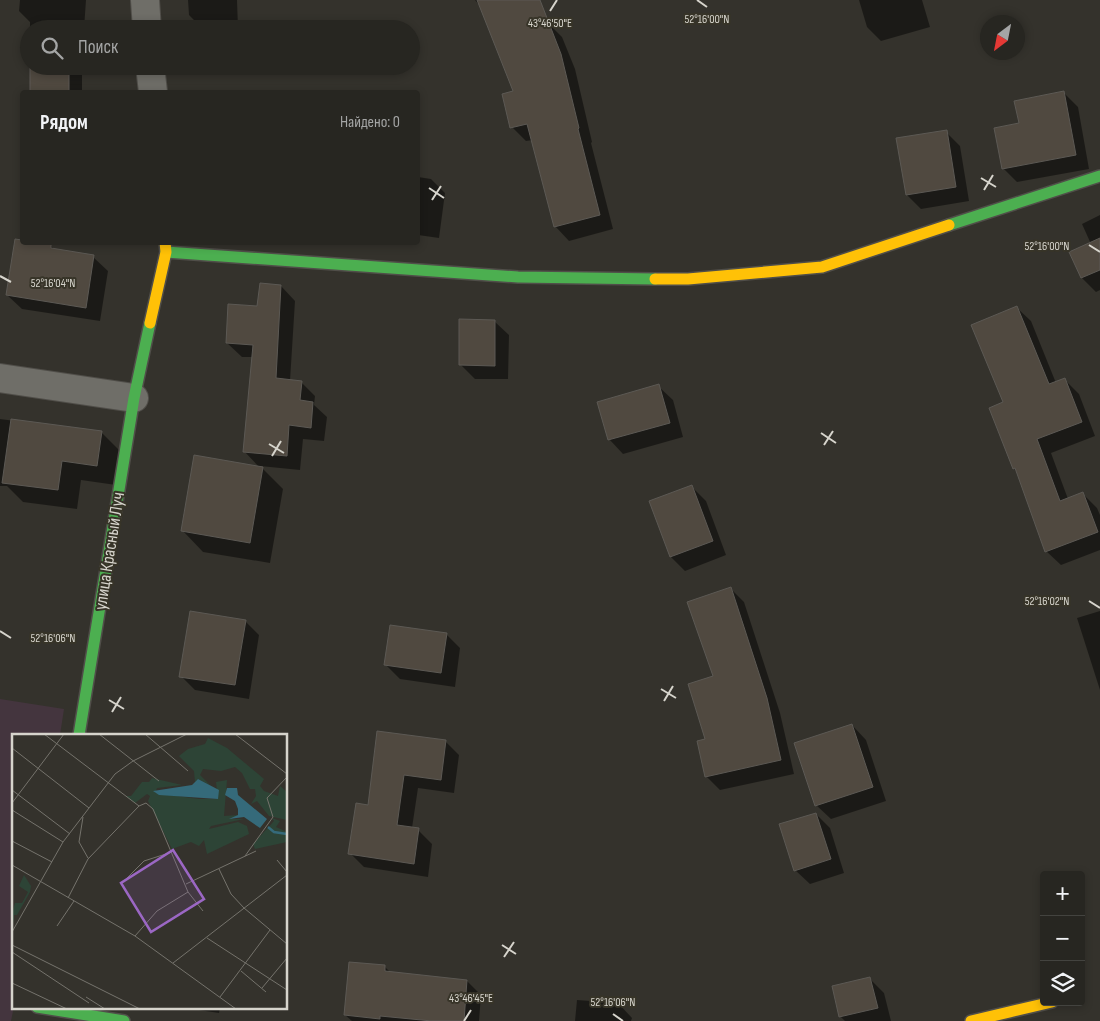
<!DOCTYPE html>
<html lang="ru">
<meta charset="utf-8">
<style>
:root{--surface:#272621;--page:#2f2e2a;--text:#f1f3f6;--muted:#a4a5a5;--line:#43433f}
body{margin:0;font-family:"Sofia Sans Condensed",sans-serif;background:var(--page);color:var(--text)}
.controls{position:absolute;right:15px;bottom:15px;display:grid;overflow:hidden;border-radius:5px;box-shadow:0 2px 8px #0003}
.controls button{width:45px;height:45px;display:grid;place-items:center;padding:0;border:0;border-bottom:1px solid var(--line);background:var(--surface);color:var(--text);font:25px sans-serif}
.compass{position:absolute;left:980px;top:15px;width:45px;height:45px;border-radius:50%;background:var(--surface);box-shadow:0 2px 8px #0003;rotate:212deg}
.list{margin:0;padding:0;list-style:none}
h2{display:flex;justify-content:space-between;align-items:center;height:65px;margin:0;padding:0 20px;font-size:21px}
h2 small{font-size:16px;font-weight:400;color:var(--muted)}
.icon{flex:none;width:28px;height:28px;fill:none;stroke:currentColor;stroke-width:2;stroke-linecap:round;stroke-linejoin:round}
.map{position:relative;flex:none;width:1100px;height:1021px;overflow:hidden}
.search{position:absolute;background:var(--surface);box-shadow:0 2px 8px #0003;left:20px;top:20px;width:400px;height:55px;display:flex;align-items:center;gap:12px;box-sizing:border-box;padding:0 18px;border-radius:28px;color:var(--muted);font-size:19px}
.panel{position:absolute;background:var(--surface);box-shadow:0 2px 8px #0003;left:20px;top:90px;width:400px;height:155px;border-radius:5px}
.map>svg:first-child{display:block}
.education{fill:#44353e}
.shadow{fill:#0007}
.building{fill:#504940;stroke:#5c5954}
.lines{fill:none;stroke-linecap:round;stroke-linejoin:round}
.street-casing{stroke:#504e49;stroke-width:30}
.fast-casing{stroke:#504e49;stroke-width:14}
.slow-casing{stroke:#504e49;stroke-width:14}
.street{stroke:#6f6e68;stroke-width:28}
.fast{stroke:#4caf50;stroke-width:11}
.slow{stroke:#ffc107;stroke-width:11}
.ticks{fill:none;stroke:#d6d4cc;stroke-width:2}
.labels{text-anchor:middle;stroke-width:4;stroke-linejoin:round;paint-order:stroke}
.street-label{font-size:18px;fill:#d6d4cc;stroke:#373428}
.inset-river{fill:none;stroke:#356a7a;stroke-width:2.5}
.inset-road{fill:none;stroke:#75736c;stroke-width:1}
.view{fill:#9b67c4;fill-opacity:0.15;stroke:#9b67c4;stroke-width:2.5}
.inset-edge{fill:none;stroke:#d6d4cc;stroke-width:2.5}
.ticks-label{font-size:12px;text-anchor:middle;fill:#d6d4cc;stroke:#373428;stroke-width:4;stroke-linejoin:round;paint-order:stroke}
</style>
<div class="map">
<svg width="1100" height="1021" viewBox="0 0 1100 1021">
<rect width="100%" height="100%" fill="#34322c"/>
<path class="education" d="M 0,699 L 64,709 L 60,735 L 14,735 L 14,1006 L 11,1021 L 0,1021 Z"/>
<path class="shadow" d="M 20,0 L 86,0 L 84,29 L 30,29 L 30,22 L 19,11 Z
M 188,0 L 237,0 L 238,28 L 203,29 L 189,15 Z
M 475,0 L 533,0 L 548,23 L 562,37 L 575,69 L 592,142 L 591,143 L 613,229 L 569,241 L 555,226 L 533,140 L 526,141 L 512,127 L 515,92 L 481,7 Z
M 859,0 L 922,0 L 930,27 L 881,41 L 867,27 Z
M 31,66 L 82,66 L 82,92 L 32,92 Z
M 1064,93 L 1078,107 L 1089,169 L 1017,182 L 1003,168 L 1020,124 Z
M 946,132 L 960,146 L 969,201 L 921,209 L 907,195 Z
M 418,177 L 431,179 L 445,193 L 439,238 L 418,235 Z
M 1100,215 L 1100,290 L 1096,292 L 1082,278 L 1071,252 L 1091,244 L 1082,224 Z
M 16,240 L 22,241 L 22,242 L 51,246 L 55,250 L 93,257 L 108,271 L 100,321 L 22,309 L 7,295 Z
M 261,285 L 281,286 L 295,301 L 290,381 L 301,382 L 315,396 L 314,405 L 327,417 L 324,441 L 303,439 L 300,470 L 260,466 L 283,489 L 270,563 L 203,552 L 183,531 L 260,468 L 244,451 L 253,357 L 242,357 L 227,343 L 258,307 Z
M 1016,307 L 1031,321 L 1056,383 L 1065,380 L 1079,394 L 1095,436 L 1051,453 L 1068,499 L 1083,494 L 1097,508 L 1100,515 L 1100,550 L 1061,565 L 1046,551 L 1017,472 L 1014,468 L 1004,403 Z
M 494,321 L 509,335 L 508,379 L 475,379 L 461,365 Z
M 658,386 L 673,400 L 683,437 L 623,454 L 609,439 Z
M 0,419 L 101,432 L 120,451 L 116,485 L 81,480 L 77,509 L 23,502 L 7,486 L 0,486 Z
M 692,487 L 706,501 L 726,555 L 685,571 L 671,557 Z
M 730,588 L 744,602 L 780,713 L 794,774 L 720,790 L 706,776 L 706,740 L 715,677 Z
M 1100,611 L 1100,690 L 1077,618 Z
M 245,621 L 259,635 L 249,699 L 195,690 L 181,676 Z
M 446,634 L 460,648 L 455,687 L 400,679 L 386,665 Z
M 852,725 L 866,740 L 886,801 L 831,819 L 816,805 Z
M 378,732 L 445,741 L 459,755 L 454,793 L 418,788 L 412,828 L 418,830 L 432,844 L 428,877 L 364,867 L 350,853 L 369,806 Z
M 816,814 L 830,828 L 844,873 L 810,884 L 795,870 Z
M 385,967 L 391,973 L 467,981 L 481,995 L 479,1021 L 352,1021 L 345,1015 Z
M 870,979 L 884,993 L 891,1021 L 845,1021 L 840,1016 Z
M 577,1000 L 618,1003 L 632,1018 L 631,1021 L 575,1021 Z
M 179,1007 L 220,1007 L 219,1013 Z"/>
<path class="building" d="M 477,0 L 540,0 L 561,54 L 579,128 L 578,129 L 600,215 L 554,227 L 527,124 L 510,128 L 502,94 L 513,91 Z
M 30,66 L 69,66 L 69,92 L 30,92 Z
M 1064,91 L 1076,155 L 1002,169 L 994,128 L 1019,123 L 1014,101 Z
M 947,130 L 956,187 L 906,195 L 896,138 Z
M 1100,238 L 1100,270 L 1081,278 L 1069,252 Z
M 15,239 L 22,240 L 22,242 L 51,244 L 51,248 L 94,255 L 86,308 L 6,295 Z
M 260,283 L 281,285 L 276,378 L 302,381 L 300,400 L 313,402 L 311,428 L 289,425 L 287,456 L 243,452 L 253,345 L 226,343 L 228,304 L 257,306 Z
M 1017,306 L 1049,384 L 1065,378 L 1082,422 L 1037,439 L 1060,501 L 1083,492 L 1098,532 L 1045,552 L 1015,468 L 1013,469 L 989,408 L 1003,402 L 971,325 Z
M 459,319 L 495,320 L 495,366 L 459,365 Z
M 659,384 L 670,423 L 608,440 L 597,402 Z
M 11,419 L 102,431 L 97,466 L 62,461 L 58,490 L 2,483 Z
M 194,455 L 263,467 L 250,543 L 181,531 Z
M 692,485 L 713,541 L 670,557 L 649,501 Z
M 731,587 L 767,698 L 781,760 L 705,777 L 697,741 L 705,739 L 688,684 L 713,676 L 687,602 Z
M 190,611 L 246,620 L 235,685 L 179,677 Z
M 390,625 L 447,633 L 441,673 L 384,665 Z
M 852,724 L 873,787 L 815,806 L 794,743 Z
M 377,731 L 446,740 L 441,780 L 404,775 L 397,825 L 419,828 L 414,864 L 348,854 L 356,803 L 368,805 Z
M 816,813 L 831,859 L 794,871 L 779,824 Z
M 349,962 L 385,965 L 385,971 L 467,980 L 464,1021 L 432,1021 L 380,1016 L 380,1019 L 344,1015 Z
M 870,977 L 878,1008 L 839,1017 L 832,986 Z"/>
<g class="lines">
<g class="street-casing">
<path id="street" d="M 145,0 L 147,29
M 150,66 L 153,92
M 0,378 L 134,398"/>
</g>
<g class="fast-casing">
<path id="fast" d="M 949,225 L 1100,176
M 166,252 L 518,277 L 655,279
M 79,735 L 134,398 L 150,323
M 37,1007 L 124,1021"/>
</g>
<g class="slow-casing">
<path id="slow" d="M 655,279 L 688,279 L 822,267 L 949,225
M 150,323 L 166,252 L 165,242
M 971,1021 L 1052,1002"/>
</g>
<use href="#street" class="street"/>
<use href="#fast" class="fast"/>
<use href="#slow" class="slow"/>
</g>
<path class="ticks" d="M 697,0 L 707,7M 550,11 L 557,0M 981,178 L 996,187M 429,188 L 444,198M 984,190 L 993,175M 432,200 L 441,186M 1089,245 L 1100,252M 0,276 L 11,282M 821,433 L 836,443M 269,444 L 284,453M 824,445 L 833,431M 272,456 L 281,441M 1089,601 L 1100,608M 0,631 L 11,638M 661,689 L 676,698M 109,700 L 124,709M 664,701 L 673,686M 112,712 L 121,697M 502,945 L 516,954M 504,957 L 514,942M 613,1014 L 623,1021M 464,1021 L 471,1010"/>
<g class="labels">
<g class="street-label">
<text transform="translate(109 551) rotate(-81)" y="6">улица Красный Луч</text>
</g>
</g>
<g transform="translate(12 734)">
<rect width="275" height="275" fill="#34322c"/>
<path d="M 196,4 L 215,14 L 252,45 L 248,52 L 252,57 L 266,62 L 268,52 L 275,58 L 275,86 L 257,82 L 245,67 L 239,70 L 244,62 L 243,55 L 238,55 L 230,39 L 223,33 L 209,37 L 191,35 L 188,41 L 198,51 L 186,45 L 183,48 L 182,37 L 167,22 L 176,15 L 193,10 ZM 140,44 L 170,51 L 145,54 L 143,59 L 187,65 L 206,65 L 204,48 L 215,46 L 212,82 L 226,81 L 220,85 L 232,85 L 199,92 L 197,95 L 226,88 L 235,92 L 237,100 L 195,120 L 192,106 L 187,112 L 179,108 L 160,115 L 136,67 L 138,62 L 135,60 L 123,69 L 114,62 L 119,62 L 130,48 L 137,48 ZM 260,84 L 268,87 L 264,93 L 275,98 L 275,108 L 243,115 L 241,110 L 262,87 ZM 12,141 L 19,152 L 18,158 L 5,181 L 2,181 L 2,189 L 0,180 L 3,169 L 10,169 L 16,158 L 7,152 Z" fill="#2d4436"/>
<path d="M 186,45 L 207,56 L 206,65 L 147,61 L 141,57 L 180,51 ZM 215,54 L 225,54 L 226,61 L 255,85 L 248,94 L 232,83 L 217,85 L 226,81 L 226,75 L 223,67 L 213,61 Z" fill="#356a7a"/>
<path class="inset-river" d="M 256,93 L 262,98 L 275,100"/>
<path class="inset-road" d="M 32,0 L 127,72M 87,0 L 147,47M 133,0 L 176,37M 223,0 L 275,40M 0,14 L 77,74M 0,56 L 58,100M 0,69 L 52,0M 0,76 L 51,108M 71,83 L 67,108 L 76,124M 0,107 L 40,128M 233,122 L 261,83 L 255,64 L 275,43M 265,126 L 275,138M 0,131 L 123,202 L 224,275M 207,135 L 219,160 L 232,174 L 275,210M 111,148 L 132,127 L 160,118M 174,150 L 244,117M 56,164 L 76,125 L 127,72 L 134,69 L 141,75 L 176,158 L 191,177M 45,192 L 62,167M 0,198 L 51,108 L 103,40 L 121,27 L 175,0M 123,202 L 145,177 L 176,158M 195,204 L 275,256M 0,211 L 128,275M 0,218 L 77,269M 161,229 L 275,141M 229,237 L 254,258M 0,249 L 55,275M 250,254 L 275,224M 74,263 L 93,275M 208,263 L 258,196"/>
<path class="view" d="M 161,116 L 192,165 L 139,198 L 109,149 Z"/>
<rect width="275" height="275" class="inset-edge"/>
</g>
<g class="ticks-label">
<text x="707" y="23">52°16'00"N</text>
<text x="550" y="27">43°46'50"E</text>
<text x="1047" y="250">52°16'00"N</text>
<text x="53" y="287">52°16'04"N</text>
<text x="1047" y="605">52°16'02"N</text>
<text x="53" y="642">52°16'06"N</text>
<text x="471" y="1002">43°46'45"E</text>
<text x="613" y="1006">52°16'06"N</text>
</g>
</svg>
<div class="controls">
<button>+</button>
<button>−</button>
<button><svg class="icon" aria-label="layers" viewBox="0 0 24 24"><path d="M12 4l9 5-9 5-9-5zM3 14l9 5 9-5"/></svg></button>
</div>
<svg class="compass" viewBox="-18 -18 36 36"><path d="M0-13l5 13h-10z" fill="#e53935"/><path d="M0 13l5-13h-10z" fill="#a4a5a5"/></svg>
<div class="search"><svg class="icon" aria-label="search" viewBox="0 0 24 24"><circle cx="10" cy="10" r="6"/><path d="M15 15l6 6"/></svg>Поиск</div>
<section class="panel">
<h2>Рядом<small>Найдено: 0</small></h2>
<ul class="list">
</ul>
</section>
</div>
